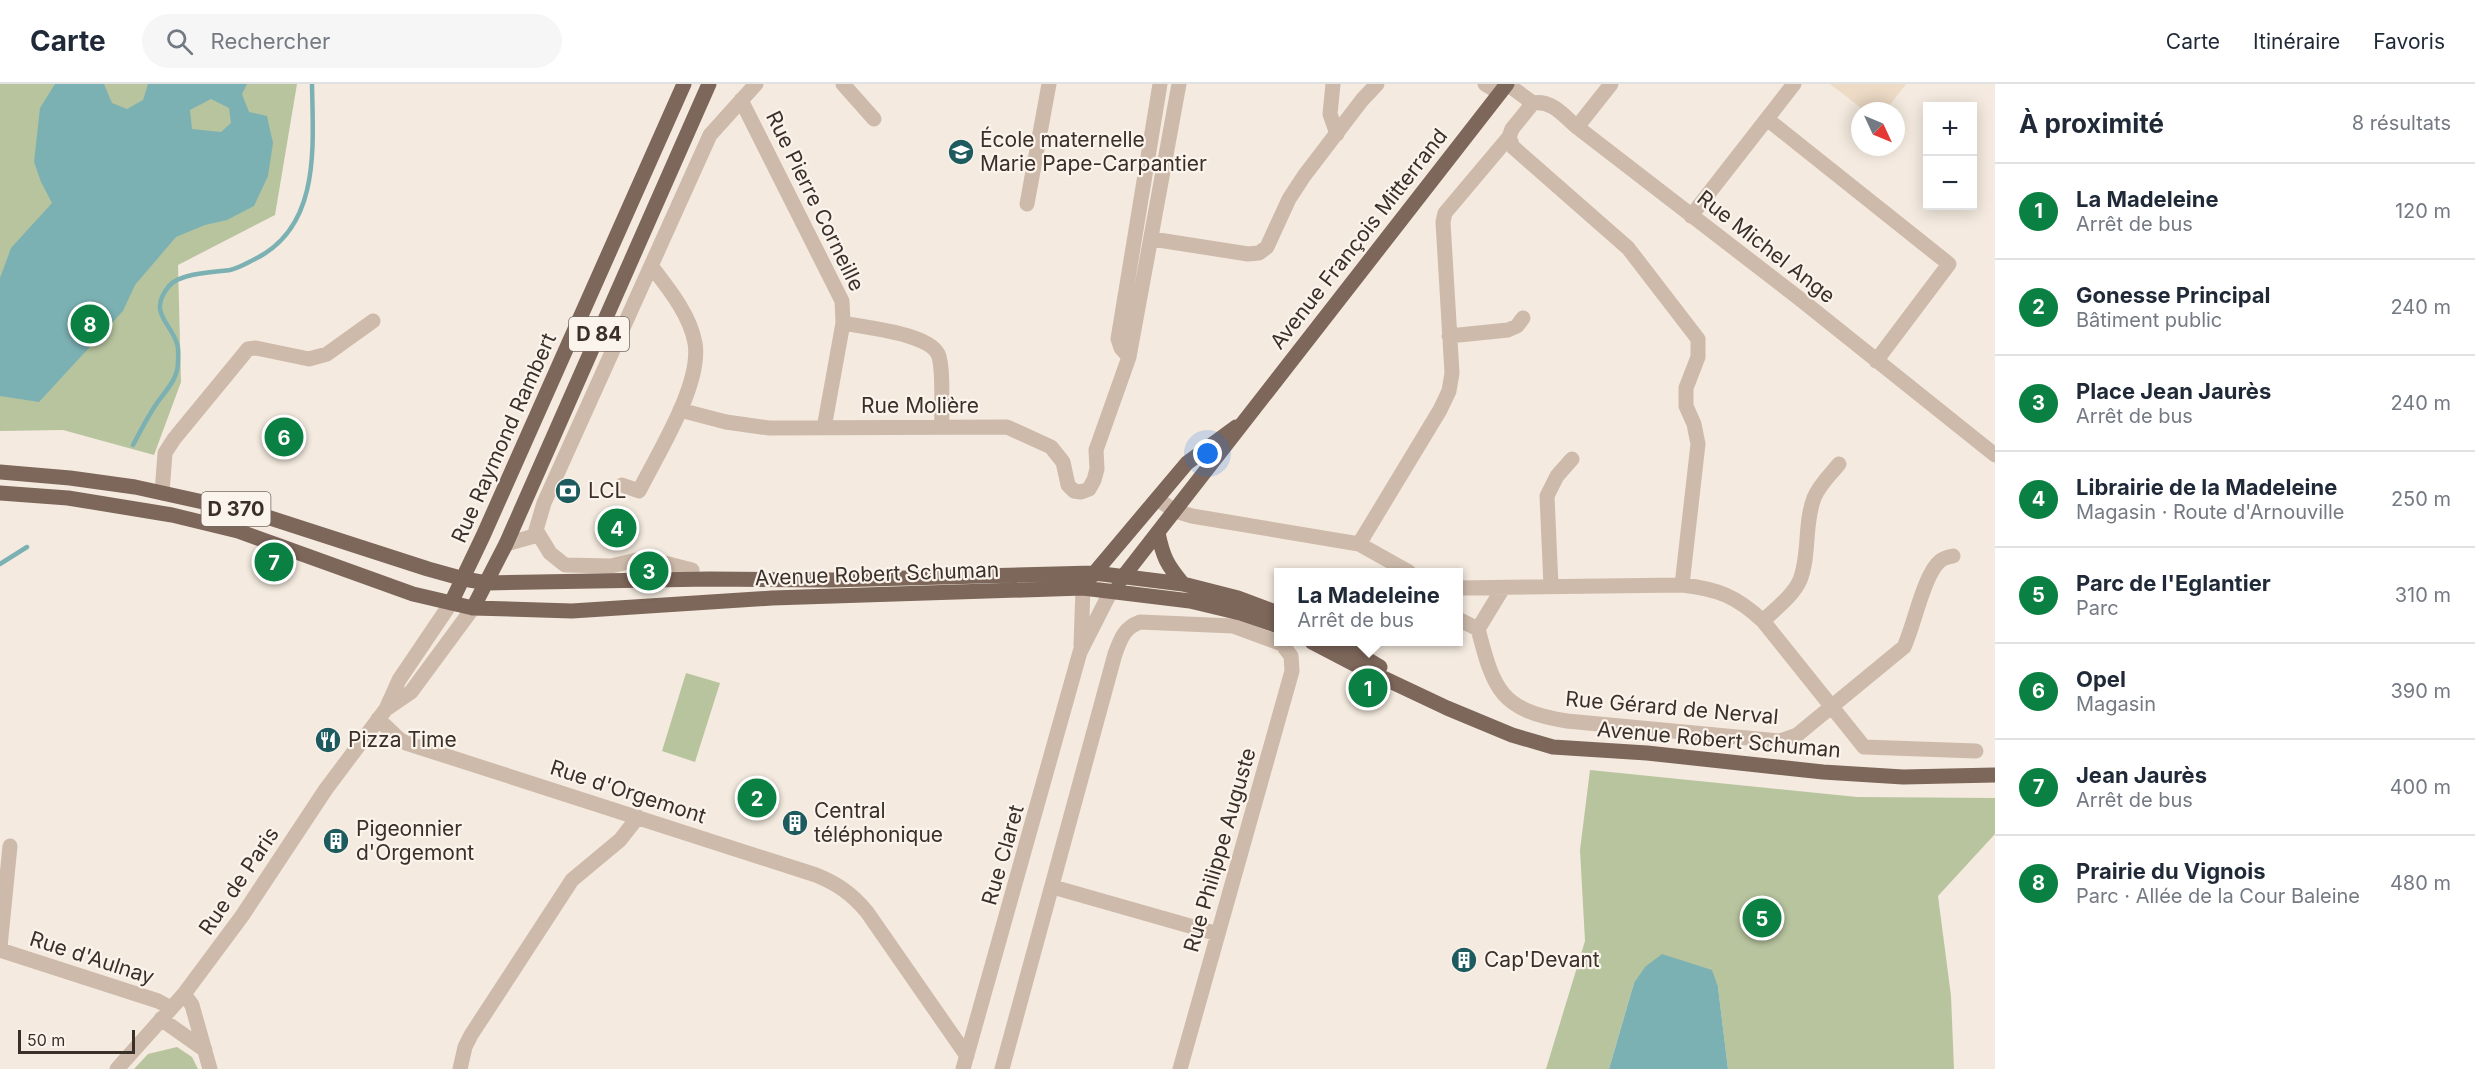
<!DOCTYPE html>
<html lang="fr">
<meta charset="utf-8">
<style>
:root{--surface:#fff;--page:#f6f6f7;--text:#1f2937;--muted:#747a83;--line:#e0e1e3;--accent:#0b8043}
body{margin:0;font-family:Inter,sans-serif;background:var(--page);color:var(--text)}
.controls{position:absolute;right:18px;top:18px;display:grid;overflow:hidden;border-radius:0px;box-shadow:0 3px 15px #0003}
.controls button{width:54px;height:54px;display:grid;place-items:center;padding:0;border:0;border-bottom:2px solid var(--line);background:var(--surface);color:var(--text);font:30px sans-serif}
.compass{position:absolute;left:1851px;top:18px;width:54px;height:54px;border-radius:50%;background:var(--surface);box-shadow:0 3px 15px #0003;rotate:134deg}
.scale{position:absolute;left:18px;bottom:15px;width:117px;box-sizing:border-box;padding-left:6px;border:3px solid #3b2f2a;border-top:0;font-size:16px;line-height:21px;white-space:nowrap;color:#3b2f2a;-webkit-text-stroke:4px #fbf4ec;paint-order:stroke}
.you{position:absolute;left:1208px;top:370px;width:21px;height:21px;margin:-15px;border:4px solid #fff;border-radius:50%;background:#1a73e8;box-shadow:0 0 0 9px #1a73e833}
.badge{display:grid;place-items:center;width:39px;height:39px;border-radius:50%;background:var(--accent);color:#fff;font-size:20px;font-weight:700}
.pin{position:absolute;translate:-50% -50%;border:3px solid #fff;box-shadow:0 2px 6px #0006}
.popup{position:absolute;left:1274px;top:484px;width:189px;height:78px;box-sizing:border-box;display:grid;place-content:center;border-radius:0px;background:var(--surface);filter:drop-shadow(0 2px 4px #0005);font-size:20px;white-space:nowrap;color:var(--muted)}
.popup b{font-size:22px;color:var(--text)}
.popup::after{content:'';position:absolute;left:50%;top:100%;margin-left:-12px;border:12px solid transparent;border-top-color:var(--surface)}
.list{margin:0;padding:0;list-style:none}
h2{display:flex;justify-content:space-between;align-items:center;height:78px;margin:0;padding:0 24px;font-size:26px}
h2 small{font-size:20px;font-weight:400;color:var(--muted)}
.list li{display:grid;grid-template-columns:39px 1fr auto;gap:18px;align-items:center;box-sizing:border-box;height:96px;padding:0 24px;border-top:2px solid var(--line)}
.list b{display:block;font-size:22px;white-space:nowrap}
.list p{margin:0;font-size:20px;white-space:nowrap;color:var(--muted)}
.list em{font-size:20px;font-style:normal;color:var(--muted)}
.icon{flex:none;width:33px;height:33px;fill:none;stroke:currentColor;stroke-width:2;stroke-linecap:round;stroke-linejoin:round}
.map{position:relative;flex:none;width:1995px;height:985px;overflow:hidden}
header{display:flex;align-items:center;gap:36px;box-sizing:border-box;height:84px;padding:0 30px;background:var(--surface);border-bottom:2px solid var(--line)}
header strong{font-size:28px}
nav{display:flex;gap:33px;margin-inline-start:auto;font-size:21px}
.search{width:420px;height:54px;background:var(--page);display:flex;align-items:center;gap:15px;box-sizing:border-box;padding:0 21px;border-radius:33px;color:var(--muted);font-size:22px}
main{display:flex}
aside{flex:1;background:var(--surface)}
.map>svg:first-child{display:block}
.green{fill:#b8c49e}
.plaza{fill:#eddbc6}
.water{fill:#7cb1b3;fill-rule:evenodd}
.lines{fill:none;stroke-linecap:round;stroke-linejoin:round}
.stream{stroke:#7cb1b3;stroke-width:4.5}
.minor{stroke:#cdbaaa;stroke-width:15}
.major{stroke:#7d665a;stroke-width:15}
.labels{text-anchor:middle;stroke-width:4.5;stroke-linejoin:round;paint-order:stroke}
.shield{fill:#fbf4ec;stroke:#756a64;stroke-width:1.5}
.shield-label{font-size:20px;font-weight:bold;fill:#3b2f2a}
.poi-label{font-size:21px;fill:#3b2f2a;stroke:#fbf4ec;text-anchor:start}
.street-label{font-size:21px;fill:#3b2f2a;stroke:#fbf4ec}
</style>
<header>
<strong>Carte</strong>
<div class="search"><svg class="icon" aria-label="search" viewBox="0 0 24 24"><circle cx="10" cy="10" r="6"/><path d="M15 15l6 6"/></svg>Rechercher</div>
<nav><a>Carte</a><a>Itinéraire</a><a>Favoris</a></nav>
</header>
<main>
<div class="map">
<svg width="1995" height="985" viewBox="0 0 1995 985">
<rect width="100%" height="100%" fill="#f4eadf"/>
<path class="green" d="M 0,0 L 297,0 L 275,131 L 178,181 L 181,298 L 154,371 L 63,346 L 0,347 Z
M 686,589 L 720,599 L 695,678 L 662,667 Z
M 1590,686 L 1857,713 L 1995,714 L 1995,750 L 1938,812 L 1951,912 L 1954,985 L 1728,985 L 1718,903 L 1634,899 L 1609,985 L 1546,985 L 1585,857 L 1580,766 Z
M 177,963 L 192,973 L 198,985 L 134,985 L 148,970 Z"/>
<path class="plaza" d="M 1830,0 L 1906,0 L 1885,27 L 1865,27 Z"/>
<path class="water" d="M 55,0 L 104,0 L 112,19 L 127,25 L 143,16 L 148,0 L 247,0 L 242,10 L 249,28 L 267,32 L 273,59 L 268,92 L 254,122 L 227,136 L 205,141 L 176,153 L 135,201 L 123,227 L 39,318 L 0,312 L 0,194 L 11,164 L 52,119 L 41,98 L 34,78 L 40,24 ZM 211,15 L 229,24 L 231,39 L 221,48 L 192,45 L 190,26 Z
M 1662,870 L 1712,886 L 1718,903 L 1728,985 L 1609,985 L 1634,899 L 1645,883 Z"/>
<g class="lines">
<path class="stream" d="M 133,361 C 140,348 147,334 155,322 C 165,307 178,296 178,278 C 178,273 179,265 177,260 C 171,238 147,229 169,202 C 180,189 214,188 230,186 C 239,184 247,179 255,175 C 321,143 313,62 312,0
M 0,480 L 27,463"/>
<path class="minor" d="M 843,0 L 874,35
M 1333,0 L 1330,30 L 1337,50
M 1485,0 L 1500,9
M 1507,0 L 1533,19 C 1552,16 1563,31 1577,43 L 1800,215 L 1995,371
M 741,16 L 842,217 L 843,239 L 824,344
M 1533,19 L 1512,45 L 1509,53 L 1513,63 L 1628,164 L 1698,255 L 1698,273 L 1686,304 L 1686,322 L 1694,340 L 1698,360 L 1682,501
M 1767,35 L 1949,180 L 1876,277
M 1577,43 L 1611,0
M 1027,120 L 1049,0
M 1691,132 L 1794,0
M 1152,155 L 1248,170 L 1259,169 L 1267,163 L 1289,115 L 1304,92 L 1362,16 L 1377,0
M 843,239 C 866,244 927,249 938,270 C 944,283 941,326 942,343
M 1449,252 L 1508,246 L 1517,242 L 1523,234
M 1129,273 L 1121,264 L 1118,255 L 1160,0
M 680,326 L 726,338 L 769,344 L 1007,343 L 1051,363 L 1063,378 L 1068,401 L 1074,407 L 1081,408 L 1089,405 L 1094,396 L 1097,385 L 1096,366 L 1129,273 L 1179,0
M 622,401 L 639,407 C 658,369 702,300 695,259 C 690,231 669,205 652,183
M 162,409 L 165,369 L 174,355 L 248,265 L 256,264 L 309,275 L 327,270 L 373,237
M 1157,415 L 1175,427 L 1192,432 L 1359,460 L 1409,488
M 506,460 L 538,451
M 1359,460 L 1440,326 L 1449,307 L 1452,289 L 1443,138 L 1445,129 L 1509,53
M 692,486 L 645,474 L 611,482 L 565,481 L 550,469 L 536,446 L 544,419 L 710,51 L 756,0
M 1551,502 L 1547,412 L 1557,392 L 1572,375
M 1458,504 L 1682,501 C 1718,505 1736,512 1763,537 L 1864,663 L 1976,667
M 1458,535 L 1478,545
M 1763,537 C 1775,525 1793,512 1800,496 C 1810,470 1804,440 1814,414 C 1819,401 1830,391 1839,380
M 1478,545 C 1494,606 1500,626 1567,637 L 1780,657 L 1797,651 L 1904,563 C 1914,542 1924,490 1940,477 C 1943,474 1948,473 1953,472
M 1478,545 L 1503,504
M 1081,562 L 1083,504
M 386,625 L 411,608 L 473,524
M 378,635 L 399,655 L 406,659 L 816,791 C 838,800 852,810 867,828 L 967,972
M 1053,803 L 1218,850
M 0,863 L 10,762
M 0,866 L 158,917 L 171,924
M 184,910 L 192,921 L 210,985
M 161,935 L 205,966
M 117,985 L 184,910 L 242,832 L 326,705 L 386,625 L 399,596 L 451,519
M 460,985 L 465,963 L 471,951 L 572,796 L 620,756 L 638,733
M 963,985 L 1080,568 L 1111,507
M 1002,985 L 1115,570 C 1121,554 1124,544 1140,538 L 1233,542 L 1282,560 L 1291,572 L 1292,587 L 1180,985"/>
<path class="major" d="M 0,388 L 70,394 L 135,403 L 258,430 L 428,485 L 464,495 L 487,499 L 710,495 L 831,496 L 1094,489 L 1183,500 L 1238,514 L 1278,529
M 0,409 L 68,414 L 172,431 L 238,447 L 413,510 L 473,524 L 572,527 L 772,514 L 1083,504 L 1190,517 L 1240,529 L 1278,542
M 1158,449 C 1163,473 1167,481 1183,500
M 1091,493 L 1187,379 L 1236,343
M 1119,498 L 1507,0
M 451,519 L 483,452 L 684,0
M 473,524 L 506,460 L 709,0
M 1312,558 L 1358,582 L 1447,624 L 1512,651 L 1553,663 L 1647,669 L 1823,688 L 1903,693 L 1995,691
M 1338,558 L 1380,583"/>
</g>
<defs>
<g id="school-disc" transform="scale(1.35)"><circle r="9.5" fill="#1d5b5f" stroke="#fbf4ec"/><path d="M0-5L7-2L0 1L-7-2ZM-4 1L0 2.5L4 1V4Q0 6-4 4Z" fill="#fff"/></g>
<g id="bank-disc" transform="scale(1.35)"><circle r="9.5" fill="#1d5b5f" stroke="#fbf4ec"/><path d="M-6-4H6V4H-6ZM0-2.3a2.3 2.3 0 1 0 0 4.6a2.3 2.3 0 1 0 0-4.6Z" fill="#fff"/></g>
<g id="restaurant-disc" transform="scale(1.35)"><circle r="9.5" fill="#1d5b5f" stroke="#fbf4ec"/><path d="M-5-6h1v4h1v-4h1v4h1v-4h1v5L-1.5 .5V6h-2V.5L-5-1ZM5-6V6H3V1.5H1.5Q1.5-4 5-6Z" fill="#fff"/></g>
<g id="building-disc" transform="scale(1.35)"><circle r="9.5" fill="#1d5b5f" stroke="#fbf4ec"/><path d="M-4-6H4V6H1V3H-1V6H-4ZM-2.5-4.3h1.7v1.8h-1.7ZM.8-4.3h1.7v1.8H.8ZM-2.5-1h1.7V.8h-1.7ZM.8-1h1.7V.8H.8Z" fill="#fff"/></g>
</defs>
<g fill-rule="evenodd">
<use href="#school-disc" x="961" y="68"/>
<use href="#bank-disc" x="568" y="407"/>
<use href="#restaurant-disc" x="328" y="656"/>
<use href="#building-disc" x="795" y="739"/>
<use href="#building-disc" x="336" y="757"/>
<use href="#building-disc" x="1464" y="876"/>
</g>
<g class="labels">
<g class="shield">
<rect x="569" y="233" width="60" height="34" rx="4.5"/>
<rect x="201.5" y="408" width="69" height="34" rx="4.5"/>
</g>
<g class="shield-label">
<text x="599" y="257">D 84</text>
<text x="236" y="432">D 370</text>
</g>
<g class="poi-label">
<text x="980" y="63">École maternelle<tspan x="980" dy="24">Marie Pape-Carpantier</tspan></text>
<text x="588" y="414">LCL</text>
<text x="348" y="663">Pizza Time</text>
<text x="814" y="734">Central<tspan x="814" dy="24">téléphonique</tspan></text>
<text x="356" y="752">Pigeonnier<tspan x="356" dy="24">d'Orgemont</tspan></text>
<text x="1484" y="883">Cap'Devant</text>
</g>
<g class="street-label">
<text transform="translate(815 117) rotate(64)" y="7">Rue Pierre Corneille</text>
<text transform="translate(1359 155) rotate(-52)" y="7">Avenue François Mitterrand</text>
<text transform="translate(1766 163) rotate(38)" y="7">Rue Michel Ange</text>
<text x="920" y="329">Rue Molière</text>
<text transform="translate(504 354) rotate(-66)" y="7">Rue Raymond Rambert</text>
<text transform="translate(877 490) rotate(-2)" y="7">Avenue Robert Schuman</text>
<text transform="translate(1672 624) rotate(5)" y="7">Rue Gérard de Nerval</text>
<text transform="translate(1719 656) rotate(5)" y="7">Avenue Robert Schuman</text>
<text transform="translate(628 708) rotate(18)" y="7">Rue d'Orgemont</text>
<text transform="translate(1220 766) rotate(-74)" y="7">Rue Philippe Auguste</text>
<text transform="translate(1003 771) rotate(-74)" y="7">Rue Claret</text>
<text transform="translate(239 797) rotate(-56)" y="7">Rue de Paris</text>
<text transform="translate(92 874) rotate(18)" y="7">Rue d'Aulnay</text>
</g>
</g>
</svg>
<div class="controls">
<button>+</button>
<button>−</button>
</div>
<svg class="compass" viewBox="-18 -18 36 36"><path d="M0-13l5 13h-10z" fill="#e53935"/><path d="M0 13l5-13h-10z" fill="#747a83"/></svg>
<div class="scale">50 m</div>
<div class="you"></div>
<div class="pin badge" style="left:1368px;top:604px">1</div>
<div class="popup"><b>La Madeleine</b>Arrêt de bus</div>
<div class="pin badge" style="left:757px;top:714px">2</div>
<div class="pin badge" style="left:649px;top:487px">3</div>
<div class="pin badge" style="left:617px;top:444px">4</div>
<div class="pin badge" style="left:1762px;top:834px">5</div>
<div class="pin badge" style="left:284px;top:353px">6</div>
<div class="pin badge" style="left:274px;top:478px">7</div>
<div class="pin badge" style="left:90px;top:240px">8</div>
</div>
<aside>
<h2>À proximité<small>8 résultats</small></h2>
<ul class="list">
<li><span class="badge">1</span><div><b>La Madeleine</b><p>Arrêt de bus</p></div><em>120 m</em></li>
<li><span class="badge">2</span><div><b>Gonesse Principal</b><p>Bâtiment public</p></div><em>240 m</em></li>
<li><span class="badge">3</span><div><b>Place Jean Jaurès</b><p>Arrêt de bus</p></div><em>240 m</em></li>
<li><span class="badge">4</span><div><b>Librairie de la Madeleine</b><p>Magasin · Route d'Arnouville</p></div><em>250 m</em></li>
<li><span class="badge">5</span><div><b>Parc de l'Eglantier</b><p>Parc</p></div><em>310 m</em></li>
<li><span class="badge">6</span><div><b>Opel</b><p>Magasin</p></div><em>390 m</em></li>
<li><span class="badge">7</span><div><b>Jean Jaurès</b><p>Arrêt de bus</p></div><em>400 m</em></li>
<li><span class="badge">8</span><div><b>Prairie du Vignois</b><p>Parc · Allée de la Cour Baleine</p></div><em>480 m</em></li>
</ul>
</aside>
</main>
